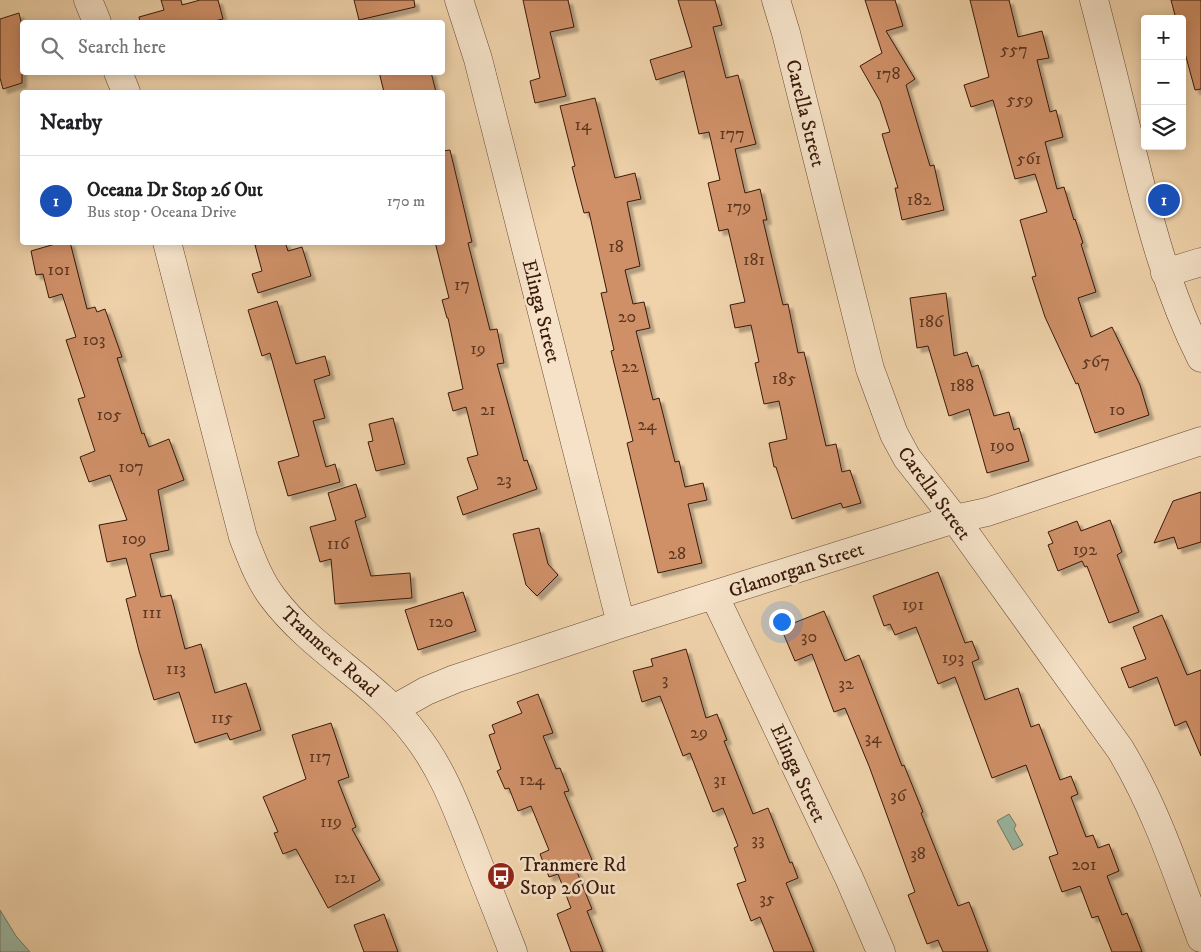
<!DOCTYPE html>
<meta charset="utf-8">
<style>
:root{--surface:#fff;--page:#f6f6f6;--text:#202124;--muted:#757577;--line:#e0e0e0;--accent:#db2777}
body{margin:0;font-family:"IM FELL DW Pica",serif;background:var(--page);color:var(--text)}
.controls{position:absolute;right:15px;top:15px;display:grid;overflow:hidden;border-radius:5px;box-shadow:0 2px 12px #0003}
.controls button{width:45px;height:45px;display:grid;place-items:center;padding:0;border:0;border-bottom:1px solid var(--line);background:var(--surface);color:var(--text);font:25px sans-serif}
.you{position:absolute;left:781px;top:621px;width:18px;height:18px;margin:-12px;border:4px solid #fff;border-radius:50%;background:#1a73e8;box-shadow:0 0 0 8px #1a73e833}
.badge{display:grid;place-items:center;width:32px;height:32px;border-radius:50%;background:var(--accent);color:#fff;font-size:16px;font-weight:700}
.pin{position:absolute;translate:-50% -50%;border:2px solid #fff;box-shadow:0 1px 5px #0006}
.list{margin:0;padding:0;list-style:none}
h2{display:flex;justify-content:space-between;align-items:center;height:65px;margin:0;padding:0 20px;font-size:21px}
h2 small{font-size:16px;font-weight:400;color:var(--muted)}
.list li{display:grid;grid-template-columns:32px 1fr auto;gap:15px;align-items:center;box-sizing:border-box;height:90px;padding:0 20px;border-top:1px solid var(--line)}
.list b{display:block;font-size:19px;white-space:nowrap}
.list p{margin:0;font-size:16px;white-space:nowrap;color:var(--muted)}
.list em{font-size:16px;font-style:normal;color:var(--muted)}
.icon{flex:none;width:28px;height:28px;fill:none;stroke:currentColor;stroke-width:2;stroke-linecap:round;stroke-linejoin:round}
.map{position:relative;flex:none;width:1201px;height:952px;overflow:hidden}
.search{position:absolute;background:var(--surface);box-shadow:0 2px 12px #0003;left:20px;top:20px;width:425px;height:55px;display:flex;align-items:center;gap:12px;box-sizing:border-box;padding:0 18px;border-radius:5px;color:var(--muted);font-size:19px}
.panel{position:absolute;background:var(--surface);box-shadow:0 2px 12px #0003;left:20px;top:90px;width:425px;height:155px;border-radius:5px}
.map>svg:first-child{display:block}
.water{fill:#9bb9a4;stroke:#747967}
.building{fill:#cf9067;stroke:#39190b;filter:url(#shadow)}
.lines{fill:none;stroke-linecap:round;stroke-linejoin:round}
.minor-casing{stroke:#674833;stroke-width:29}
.minor{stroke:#f5e2c8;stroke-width:28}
.labels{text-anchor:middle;stroke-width:5;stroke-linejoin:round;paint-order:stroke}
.number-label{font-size:18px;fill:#5e3722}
.street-label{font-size:20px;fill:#39190b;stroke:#f5e2c8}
.poi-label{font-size:20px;fill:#39190b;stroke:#f5e2c8;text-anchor:start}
</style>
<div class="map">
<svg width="1201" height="952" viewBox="0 0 1201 952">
<defs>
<filter id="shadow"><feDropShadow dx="4.5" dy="4.5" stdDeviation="1" flood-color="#0004"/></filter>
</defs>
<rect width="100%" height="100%" fill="#f0d3ab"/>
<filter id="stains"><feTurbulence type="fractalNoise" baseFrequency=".004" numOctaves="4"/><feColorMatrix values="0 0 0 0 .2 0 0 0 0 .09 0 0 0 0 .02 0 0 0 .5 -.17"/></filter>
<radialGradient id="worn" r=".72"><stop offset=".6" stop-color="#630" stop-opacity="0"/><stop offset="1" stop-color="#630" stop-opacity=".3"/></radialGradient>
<path class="water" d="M 1009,814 L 1016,825 L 1014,829 L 1023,845 L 1013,850 L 997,821 Z
M 0,910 L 16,936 L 30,952 L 0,952 Z"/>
<path class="building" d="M 161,0 L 181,0 L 182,5 L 200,0 L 218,0 L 223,19 L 210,22 L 140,22 L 139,17 L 164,10 Z
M 354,0 L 414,0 L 415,7 L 359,20 Z
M 523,0 L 568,0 L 574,27 L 550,32 L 566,96 L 535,103 L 530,81 L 540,78 Z
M 678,0 L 715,0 L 722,25 L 713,27 L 726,78 L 738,75 L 756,144 L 735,149 L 745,193 L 760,189 L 767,220 L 763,220 L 783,305 L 788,304 L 798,353 L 804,352 L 826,446 L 836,444 L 842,472 L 850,470 L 861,503 L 843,508 L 841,503 L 792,519 L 776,467 L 774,467 L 769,443 L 787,439 L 779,401 L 764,404 L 755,363 L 759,362 L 751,325 L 735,328 L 730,305 L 745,302 L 728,229 L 719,231 L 708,183 L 720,180 L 709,132 L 699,134 L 684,71 L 656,80 L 650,60 L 692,47 Z
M 865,0 L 895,0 L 903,26 L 886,31 L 915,79 L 906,85 L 930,166 L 934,165 L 944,210 L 902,220 L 895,188 L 898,188 L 882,134 L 890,132 L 880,101 L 860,66 L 882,53 Z
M 970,0 L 1009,0 L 1018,37 L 1042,31 L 1049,58 L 1037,60 L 1050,112 L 1056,110 L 1063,137 L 1045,142 L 1057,189 L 1064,187 L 1074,220 L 1075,219 L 1083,243 L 1081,244 L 1096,292 L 1078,298 L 1091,337 L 1112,327 L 1140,385 L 1149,415 L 1095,433 L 1078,383 L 1076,384 L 1045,317 L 1032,277 L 1036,276 L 1020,220 L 1047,212 L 1035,174 L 1015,179 L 993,100 L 971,107 L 964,85 L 989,77 Z
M 1171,0 L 1201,0 L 1201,89 L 1195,90 L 1182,42 L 1182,19 L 1176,19 Z
M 19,13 L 22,26 L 22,83 L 3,89 L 0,78 L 0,19 Z
M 379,72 L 431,72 L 436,92 L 384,92 Z
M 595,98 L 615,178 L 635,173 L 641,199 L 627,202 L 640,266 L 625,270 L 633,304 L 644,302 L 650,328 L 636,331 L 653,400 L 659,398 L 675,462 L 679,461 L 685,487 L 703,483 L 707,500 L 688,504 L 702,563 L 658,573 L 627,443 L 633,441 L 611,351 L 614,350 L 601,293 L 607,292 L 589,212 L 584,213 L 572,167 L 575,166 L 560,106 Z
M 450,150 L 472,242 L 468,243 L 490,330 L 497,329 L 504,363 L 497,364 L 524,461 L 527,460 L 537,489 L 463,515 L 457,497 L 478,489 L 467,458 L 478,455 L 466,407 L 453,411 L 448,393 L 463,389 L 448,318 L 447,318 L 442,300 L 449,298 L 435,242 L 442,242 L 442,151 Z
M 62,242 L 70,242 L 87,309 L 95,307 L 97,312 L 105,309 L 122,357 L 117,358 L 142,434 L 144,433 L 149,447 L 169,439 L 184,480 L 158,490 L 169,550 L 150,554 L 161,597 L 171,595 L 185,649 L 201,644 L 215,693 L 246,683 L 261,730 L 230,740 L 227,733 L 195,743 L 179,692 L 154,700 L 139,651 L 126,599 L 136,596 L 126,558 L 107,562 L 99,525 L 127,520 L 110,475 L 89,482 L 80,457 L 95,451 L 78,399 L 85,397 L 66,340 L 76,337 L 62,294 L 49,298 L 43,274 L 36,275 L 31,251 Z
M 265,242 L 285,242 L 288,251 L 302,247 L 311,276 L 258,293 L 252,274 L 262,271 L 255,245 Z
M 946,293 L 954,356 L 967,352 L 972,367 L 978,365 L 994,416 L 1009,412 L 1014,430 L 1019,428 L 1029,461 L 987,473 L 969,409 L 949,416 L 928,346 L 917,348 L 910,298 Z
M 277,301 L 296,364 L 325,356 L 330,375 L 314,380 L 325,418 L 313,421 L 326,467 L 335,464 L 340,482 L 288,496 L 278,462 L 299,456 L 270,353 L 262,356 L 248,310 Z
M 393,418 L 405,464 L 376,471 L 368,442 L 373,441 L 369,424 Z
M 356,484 L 366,517 L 355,521 L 371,576 L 410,573 L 412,598 L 335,604 L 331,559 L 320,562 L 310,527 L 336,520 L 328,493 Z
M 1201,492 L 1201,542 L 1178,549 L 1174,537 L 1154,543 L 1173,501 Z
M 1110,520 L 1122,552 L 1117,555 L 1139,612 L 1109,623 L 1087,566 L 1085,567 L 1082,561 L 1058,571 L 1048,545 L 1053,543 L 1048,532 L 1077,521 L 1081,531 Z
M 539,528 L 548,564 L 558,575 L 537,596 L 526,585 L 513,534 Z
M 938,572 L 965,643 L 972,641 L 979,659 L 972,662 L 985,700 L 1018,688 L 1031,727 L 1039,724 L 1060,780 L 1071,776 L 1078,794 L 1071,797 L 1086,837 L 1093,835 L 1098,848 L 1109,844 L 1119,871 L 1107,876 L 1122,915 L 1127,913 L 1142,952 L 1112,952 L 1098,916 L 1092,918 L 1080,886 L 1062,892 L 1049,857 L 1058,854 L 1026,765 L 992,778 L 955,677 L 938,684 L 916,627 L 895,635 L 890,624 L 884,626 L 873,596 Z
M 463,592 L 476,631 L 418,650 L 405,610 Z
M 824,611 L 845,661 L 859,655 L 902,766 L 904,765 L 923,812 L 921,813 L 958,906 L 969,902 L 988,952 L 943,952 L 938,940 L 927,944 L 908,895 L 915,892 L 869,766 L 845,708 L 834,712 L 812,654 L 795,661 L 781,628 Z
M 1162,615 L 1187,675 L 1201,670 L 1201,756 L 1186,721 L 1175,726 L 1157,677 L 1129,688 L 1121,668 L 1146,659 L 1133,627 Z
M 686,649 L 706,718 L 717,714 L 727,740 L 724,741 L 753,814 L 768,808 L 790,863 L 792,862 L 798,878 L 786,883 L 814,952 L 774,952 L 760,917 L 751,921 L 737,884 L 746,881 L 734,848 L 738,846 L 723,808 L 713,812 L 690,753 L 683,756 L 660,696 L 642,702 L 633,671 L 653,666 L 651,659 Z
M 538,694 L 553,733 L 543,736 L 556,769 L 560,768 L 569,791 L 564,792 L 592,860 L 575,867 L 592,909 L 587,911 L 603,952 L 571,952 L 557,914 L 571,908 L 558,874 L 549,877 L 540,854 L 549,850 L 531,806 L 518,811 L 509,788 L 505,789 L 497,771 L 501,769 L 489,735 L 495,733 L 492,725 L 522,713 L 517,702 Z
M 331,723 L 349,777 L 338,781 L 356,827 L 352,829 L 380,880 L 328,908 L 296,849 L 283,854 L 274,833 L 278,832 L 263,797 L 306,779 L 292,735 Z
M 384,914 L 398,952 L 364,952 L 354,925 Z"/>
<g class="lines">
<g class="minor-casing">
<path id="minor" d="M 88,0 L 97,22
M 459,0 L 478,59 L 621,624
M 776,0 L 786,33 L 870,369 L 894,434 L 907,458 L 955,519 L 1120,749 C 1156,808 1177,874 1201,938
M 1094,0 C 1108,53 1121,106 1134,159 C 1151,227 1169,295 1201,358
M 118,72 L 126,92
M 167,242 L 243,537 C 251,557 259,580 273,598 C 313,651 375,681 415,734 C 441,767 455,804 470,842 C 484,879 499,915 513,952
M 1165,273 L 1201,262
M 714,595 L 849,878 L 881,952
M 394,709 L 426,691 L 455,679 L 621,624 L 955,519 L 987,512 L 1201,441"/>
</g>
<use href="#minor" class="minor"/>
</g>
<defs>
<g id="bus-disc" transform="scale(1.4375)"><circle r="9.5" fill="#8f2418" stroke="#f5e2c8"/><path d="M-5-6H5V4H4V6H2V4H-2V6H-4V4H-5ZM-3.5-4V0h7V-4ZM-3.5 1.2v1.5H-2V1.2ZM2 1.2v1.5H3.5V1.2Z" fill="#fff"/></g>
</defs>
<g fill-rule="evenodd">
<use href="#bus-disc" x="501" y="876"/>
</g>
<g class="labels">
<g class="number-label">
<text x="1014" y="55">557</text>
<text x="888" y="79">178</text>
<text x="1020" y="105">559</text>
<text x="583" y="130">14</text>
<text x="732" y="139">177</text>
<text x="1029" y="164">561</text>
<text x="919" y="205">182</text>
<text x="739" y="212">179</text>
<text x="616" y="252">18</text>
<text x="754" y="265">181</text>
<text x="59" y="275">101</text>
<text x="462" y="290">17</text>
<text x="627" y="322">20</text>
<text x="931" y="327">186</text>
<text x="94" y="345">103</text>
<text x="478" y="354">19</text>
<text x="1096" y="367">567</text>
<text x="630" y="372">22</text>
<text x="784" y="384">185</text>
<text x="962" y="391">188</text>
<text x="488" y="415">21</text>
<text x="1117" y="415">10</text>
<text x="109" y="420">105</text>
<text x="647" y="430">24</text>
<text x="1002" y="451">190</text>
<text x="131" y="472">107</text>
<text x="504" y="485">23</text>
<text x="134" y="544">109</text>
<text x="338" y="549">116</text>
<text x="1085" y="555">192</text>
<text x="677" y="559">28</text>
<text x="913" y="610">191</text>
<text x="152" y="618">111</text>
<text x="441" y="627">120</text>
<text x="809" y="642">30</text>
<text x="953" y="663">193</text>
<text x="176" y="674">113</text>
<text x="665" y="685">3</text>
<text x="846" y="689">32</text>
<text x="222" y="723">115</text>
<text x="699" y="738">29</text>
<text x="873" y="743">34</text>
<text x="320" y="762">117</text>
<text x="532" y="785">124</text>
<text x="720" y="785">31</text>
<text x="898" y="801">36</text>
<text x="331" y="827">119</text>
<text x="758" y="845">33</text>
<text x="918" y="859">38</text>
<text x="1084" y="870">201</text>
<text x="345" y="883">121</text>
<text x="767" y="904">35</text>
</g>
<g class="street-label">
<text transform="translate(806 113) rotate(76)" y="7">Carella Street</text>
<text transform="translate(542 311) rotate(76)" y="7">Elinga Street</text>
<text transform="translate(935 493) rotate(54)" y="7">Carella Street</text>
<text transform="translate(796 569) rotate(-18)" y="7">Glamorgan Street</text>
<text transform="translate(330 651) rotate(42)" y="7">Tranmere Road</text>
<text transform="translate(799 773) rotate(65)" y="7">Elinga Street</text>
</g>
<g class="poi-label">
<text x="520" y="871">Tranmere Rd<tspan x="520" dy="23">Stop 26 Out</tspan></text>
</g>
</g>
<rect width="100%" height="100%" filter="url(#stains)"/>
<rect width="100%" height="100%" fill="url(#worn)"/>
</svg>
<div class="controls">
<button>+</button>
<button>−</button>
<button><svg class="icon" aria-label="layers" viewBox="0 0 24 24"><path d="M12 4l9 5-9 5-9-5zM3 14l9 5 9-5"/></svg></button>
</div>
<div class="you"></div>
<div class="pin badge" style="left:1164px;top:200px;background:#1a4fb4">1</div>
<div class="search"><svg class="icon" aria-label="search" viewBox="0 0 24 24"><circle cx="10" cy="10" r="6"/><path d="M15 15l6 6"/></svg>Search here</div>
<section class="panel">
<h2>Nearby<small></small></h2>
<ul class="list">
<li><span class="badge" style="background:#1a4fb4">1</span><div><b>Oceana Dr Stop 26 Out</b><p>Bus stop · Oceana Drive</p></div><em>170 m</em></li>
</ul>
</section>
</div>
